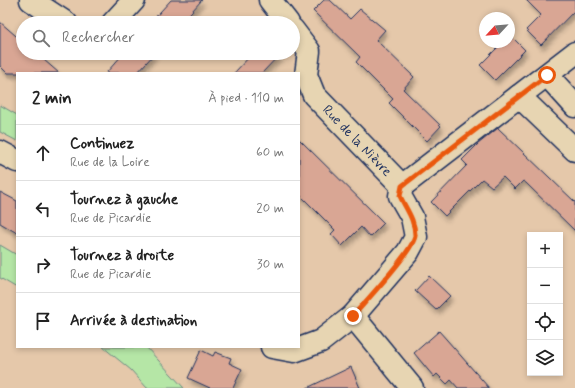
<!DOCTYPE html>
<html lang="fr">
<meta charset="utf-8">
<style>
:root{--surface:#fff;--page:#f2f2f2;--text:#222;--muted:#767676;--line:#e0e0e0}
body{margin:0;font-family:Mynerve,sans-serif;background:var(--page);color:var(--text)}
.controls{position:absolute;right:12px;bottom:12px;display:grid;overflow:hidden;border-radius:0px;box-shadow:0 2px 6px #0003}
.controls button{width:36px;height:36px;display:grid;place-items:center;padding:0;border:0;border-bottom:1px solid var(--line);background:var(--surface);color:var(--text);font:20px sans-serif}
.compass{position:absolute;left:479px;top:12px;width:36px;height:36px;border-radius:50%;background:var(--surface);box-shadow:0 2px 6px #0003;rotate:244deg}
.stop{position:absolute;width:12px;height:12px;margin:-9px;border:3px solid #ea580c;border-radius:50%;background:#fff}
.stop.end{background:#ea580c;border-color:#fff;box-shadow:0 1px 4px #0008}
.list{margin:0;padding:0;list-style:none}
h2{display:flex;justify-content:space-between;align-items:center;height:52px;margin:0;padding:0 16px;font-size:17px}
h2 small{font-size:13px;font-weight:400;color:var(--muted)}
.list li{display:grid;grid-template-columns:26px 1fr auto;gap:12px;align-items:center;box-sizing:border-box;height:56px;padding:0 16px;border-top:1px solid var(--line)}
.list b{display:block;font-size:15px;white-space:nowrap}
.list p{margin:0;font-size:13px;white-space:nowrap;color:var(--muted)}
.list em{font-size:13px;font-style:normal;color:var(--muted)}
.icon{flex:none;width:22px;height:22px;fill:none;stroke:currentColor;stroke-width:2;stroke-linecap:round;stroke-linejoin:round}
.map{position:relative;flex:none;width:575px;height:388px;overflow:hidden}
.search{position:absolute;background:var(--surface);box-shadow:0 2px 6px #0003;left:16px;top:16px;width:284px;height:44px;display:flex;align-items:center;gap:10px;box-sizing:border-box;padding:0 14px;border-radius:22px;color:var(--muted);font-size:15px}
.panel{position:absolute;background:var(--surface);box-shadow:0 2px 6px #0003;left:16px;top:72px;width:284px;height:276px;border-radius:0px}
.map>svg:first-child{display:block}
.green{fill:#b5e6a6;stroke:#688a82}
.building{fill:#d9a694;stroke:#1b2f5e;filter:url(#shadow)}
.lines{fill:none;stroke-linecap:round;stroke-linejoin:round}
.minor-casing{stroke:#1b2f5e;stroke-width:25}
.minor{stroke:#e7d5b2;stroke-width:22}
.route{stroke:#ea580c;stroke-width:5}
.labels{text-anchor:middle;stroke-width:3;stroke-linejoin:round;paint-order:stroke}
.street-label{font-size:14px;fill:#1b2f5e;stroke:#e7d5b2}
</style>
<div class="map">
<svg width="575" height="388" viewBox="0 0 575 388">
<defs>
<filter id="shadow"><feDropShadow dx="2.5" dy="4.5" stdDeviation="2" flood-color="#0004"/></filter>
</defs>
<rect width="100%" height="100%" fill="#e5c8aa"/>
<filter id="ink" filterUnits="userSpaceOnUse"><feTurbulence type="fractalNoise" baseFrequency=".025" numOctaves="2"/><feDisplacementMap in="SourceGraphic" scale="8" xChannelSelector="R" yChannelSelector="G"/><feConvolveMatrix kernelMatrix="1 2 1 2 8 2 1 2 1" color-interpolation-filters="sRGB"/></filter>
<g filter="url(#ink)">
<path class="green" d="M 0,105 L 17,115 L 17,141 L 0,132 Z
M 0,245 L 17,255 L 17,288 L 0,278 Z
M 103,347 L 146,347 L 184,388 L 147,388 L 131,370 Z"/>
<path class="building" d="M 171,0 L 202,0 L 181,23 L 150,23 Z
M 324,0 L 330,0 L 350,19 L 360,9 L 385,30 L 376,40 L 414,77 L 403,89 L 441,126 L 427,141 L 389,103 L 393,99 L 356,62 L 360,57 L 313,11 Z
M 526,0 L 575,0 L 575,10 L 541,45 L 526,30 L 541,15 Z
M 0,22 L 23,42 L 23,53 L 36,53 L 59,73 L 7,73 L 0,66 Z
M 510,35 L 525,50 L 495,80 L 480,65 L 503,42 L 509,42 Z
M 124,53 L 155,53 L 137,73 L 106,73 Z
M 253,53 L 281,53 L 262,73 L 234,73 Z
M 498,128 L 575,202 L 575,231 L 526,183 L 523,181 L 515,189 L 503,177 L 492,187 L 482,179 L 445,216 L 431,202 L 467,165 L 462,160 L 478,144 Z
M 299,139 L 384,223 L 370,237 L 361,227 L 342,246 L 331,234 L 335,230 L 299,194 Z
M 0,192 L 17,201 L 17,233 L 0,223 Z
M 429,276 L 450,296 L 436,310 L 415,291 Z
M 439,331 L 454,348 L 489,388 L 458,388 L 451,380 L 447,384 L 437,374 L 434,377 L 428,370 L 414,353 Z
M 201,350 L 213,356 L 215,352 L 231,358 L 229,363 L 242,369 L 233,388 L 210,388 L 188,378 Z
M 351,367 L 360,388 L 307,388 Z"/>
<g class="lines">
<g class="minor-casing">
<g id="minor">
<path d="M 31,0 L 66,23"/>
<path d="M 270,0 L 288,23"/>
<path d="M 113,23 L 134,0"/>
<path id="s1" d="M 293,30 L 309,51 L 306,75 L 314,95 L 402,186"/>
<path d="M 547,75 L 575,106"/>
<path d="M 519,96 L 575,150"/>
<path d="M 0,152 L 17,161"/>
<path d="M 402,186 L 575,53"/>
<path d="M 353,316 L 412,388"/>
<path d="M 272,347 L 294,351 L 321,341 L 353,316 L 408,252 L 416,237 L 412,217 L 400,196 L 402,186"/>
</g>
</g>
<use href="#minor" class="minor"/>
</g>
</g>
<g class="lines" filter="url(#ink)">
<path class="route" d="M 353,316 C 364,303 416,248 415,235 C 415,220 406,209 400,196 L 402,186 L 547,75"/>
</g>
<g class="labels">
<g class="street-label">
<text dy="5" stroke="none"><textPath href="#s1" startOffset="135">Rue de la Nièvre</textPath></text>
</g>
</g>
</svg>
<div class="controls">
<button>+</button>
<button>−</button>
<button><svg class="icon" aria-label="locate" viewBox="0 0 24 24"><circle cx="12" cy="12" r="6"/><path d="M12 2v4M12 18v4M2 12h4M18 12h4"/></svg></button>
<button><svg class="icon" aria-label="layers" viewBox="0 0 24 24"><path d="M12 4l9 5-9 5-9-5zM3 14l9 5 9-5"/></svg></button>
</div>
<svg class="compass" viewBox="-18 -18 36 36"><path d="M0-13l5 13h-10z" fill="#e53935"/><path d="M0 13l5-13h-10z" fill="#767676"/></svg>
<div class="stop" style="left:547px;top:75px"></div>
<div class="stop end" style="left:353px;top:316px"></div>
<div class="search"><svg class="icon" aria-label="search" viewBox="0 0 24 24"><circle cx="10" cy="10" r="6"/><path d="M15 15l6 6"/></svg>Rechercher</div>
<section class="panel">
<h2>2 min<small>À pied · 110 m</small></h2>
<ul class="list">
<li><svg class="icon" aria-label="ahead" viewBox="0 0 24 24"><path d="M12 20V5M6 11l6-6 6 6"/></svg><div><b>Continuez</b><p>Rue de la Loire</p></div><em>60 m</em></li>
<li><svg class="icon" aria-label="left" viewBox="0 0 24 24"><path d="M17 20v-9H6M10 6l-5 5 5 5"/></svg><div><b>Tournez à gauche</b><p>Rue de Picardie</p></div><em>20 m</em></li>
<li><svg class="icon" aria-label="right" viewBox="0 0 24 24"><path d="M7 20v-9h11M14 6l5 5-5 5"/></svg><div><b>Tournez à droite</b><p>Rue de Picardie</p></div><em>30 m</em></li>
<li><svg class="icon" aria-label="arrive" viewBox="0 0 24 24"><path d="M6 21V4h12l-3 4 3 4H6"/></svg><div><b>Arrivée à destination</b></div></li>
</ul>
</section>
</div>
